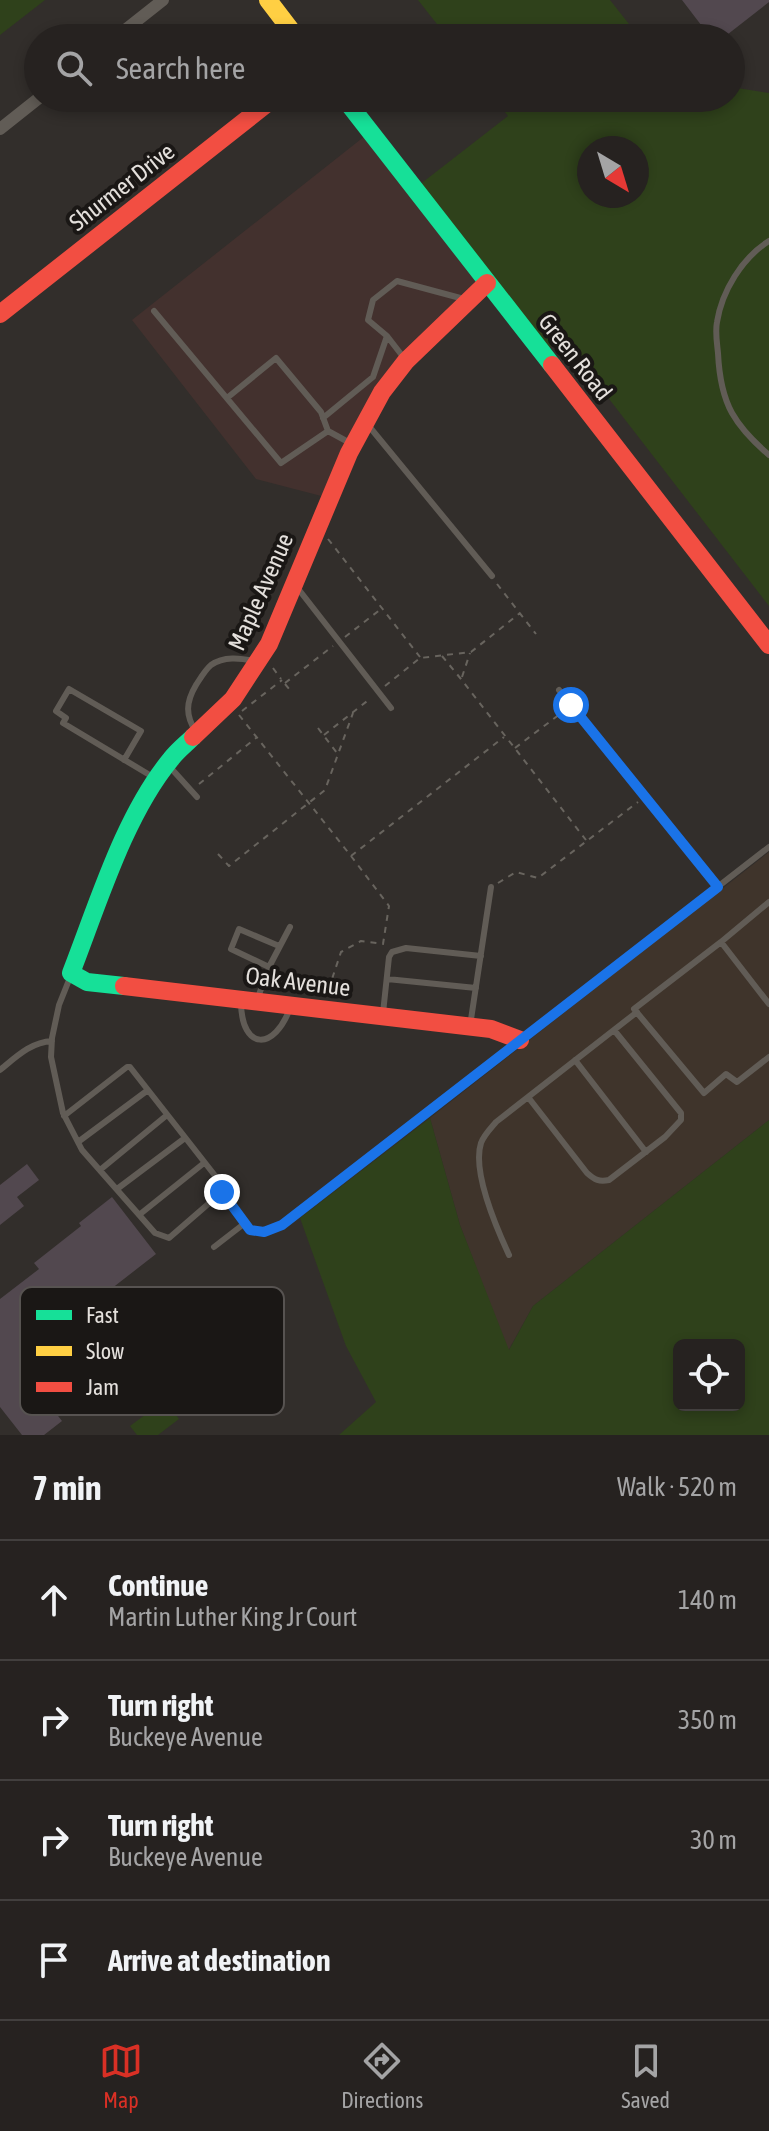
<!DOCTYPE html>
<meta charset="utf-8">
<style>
:root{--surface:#262220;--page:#322f2d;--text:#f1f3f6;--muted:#a4a4a5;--line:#423f3e;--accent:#d93025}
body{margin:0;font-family:"Asap Condensed",sans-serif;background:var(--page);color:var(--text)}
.controls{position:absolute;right:24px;bottom:24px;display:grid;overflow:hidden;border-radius:12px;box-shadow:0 4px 12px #0003}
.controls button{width:72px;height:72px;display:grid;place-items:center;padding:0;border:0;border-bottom:2px solid var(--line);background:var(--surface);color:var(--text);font:40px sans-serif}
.compass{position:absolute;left:577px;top:136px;width:72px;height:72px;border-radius:50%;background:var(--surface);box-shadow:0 4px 12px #0003;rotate:142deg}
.stop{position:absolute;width:24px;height:24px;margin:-18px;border:6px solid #1a73e8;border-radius:50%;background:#fff}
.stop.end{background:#1a73e8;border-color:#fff;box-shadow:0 2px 8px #0008}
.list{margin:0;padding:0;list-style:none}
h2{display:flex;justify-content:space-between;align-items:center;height:104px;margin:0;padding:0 32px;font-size:34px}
h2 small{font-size:26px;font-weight:400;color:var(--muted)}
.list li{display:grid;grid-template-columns:52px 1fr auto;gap:24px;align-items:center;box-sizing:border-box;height:120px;padding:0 32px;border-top:2px solid var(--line)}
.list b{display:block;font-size:30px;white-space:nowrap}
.list p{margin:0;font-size:26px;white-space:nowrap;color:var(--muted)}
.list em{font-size:26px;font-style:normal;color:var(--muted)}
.icon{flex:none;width:44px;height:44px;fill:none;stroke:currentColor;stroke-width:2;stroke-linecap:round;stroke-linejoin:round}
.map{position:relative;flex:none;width:769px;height:1435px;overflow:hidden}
.search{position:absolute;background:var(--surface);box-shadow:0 4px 12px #0003;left:24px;right:24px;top:24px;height:88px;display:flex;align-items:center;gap:20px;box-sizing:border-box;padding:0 28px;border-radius:44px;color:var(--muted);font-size:30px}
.sheet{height:584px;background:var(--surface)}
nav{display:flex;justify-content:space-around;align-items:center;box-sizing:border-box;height:112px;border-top:2px solid var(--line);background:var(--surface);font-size:22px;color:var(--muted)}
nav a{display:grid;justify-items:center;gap:4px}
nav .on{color:var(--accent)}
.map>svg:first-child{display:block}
.built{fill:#3f342b}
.education{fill:#43312e}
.green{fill:#2f411b;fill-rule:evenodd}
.building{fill:#52484f}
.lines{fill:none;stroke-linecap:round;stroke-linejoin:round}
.path{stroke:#68645e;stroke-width:2;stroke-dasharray:6 6;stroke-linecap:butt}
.lane{stroke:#615c56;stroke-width:6}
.street{stroke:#615c56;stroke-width:12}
.fast{stroke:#16e098;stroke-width:18}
.slow{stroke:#ffcf43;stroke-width:18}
.jam{stroke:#f24e42;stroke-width:18}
.route{stroke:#1a73e8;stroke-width:10}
.labels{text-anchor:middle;stroke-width:8;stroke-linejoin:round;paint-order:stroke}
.street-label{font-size:24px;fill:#e4e0dc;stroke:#1a1715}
.key{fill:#1a1715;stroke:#575351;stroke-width:2}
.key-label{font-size:22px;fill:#e4e0dc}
</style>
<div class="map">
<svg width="769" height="1435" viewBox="0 0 769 1435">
<rect width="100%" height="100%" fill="#322e2b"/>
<path class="built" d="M 769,852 L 769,1120 L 533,1306 L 508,1351 L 460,1225 L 430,1118 Z"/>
<path class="education" d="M 370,132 L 487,283 L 406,361 L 329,498 L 256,479 L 132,320 Z"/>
<path class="green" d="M 0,0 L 45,0 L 0,35 Z
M 418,0 L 610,0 L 640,38 L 448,38 Z
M 731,87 L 769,93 L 769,606 L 562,338 L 542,353 L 414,189 L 508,116 L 494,98 L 731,98 ZM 589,148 L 637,148 L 637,196 L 589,196 Z
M 430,1118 L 460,1225 L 509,1350 L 533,1306 L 769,1120 L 769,1435 L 339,1435 L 376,1402 L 346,1346 L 300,1218 ZM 739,1345 L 739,1405 L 679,1405 L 679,1345 Z
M 165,1400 L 179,1419 L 158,1435 L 137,1435 L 130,1426 Z"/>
<path class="building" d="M 682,0 L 769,0 L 769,2 L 723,38 L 711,38 Z
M 27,1164 L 39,1180 L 17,1197 L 24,1206 L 0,1225 L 0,1185 Z
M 112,1197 L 156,1254 L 84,1310 L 113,1348 L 128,1336 L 136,1347 L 159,1329 L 173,1347 L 149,1366 L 152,1370 L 118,1396 L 115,1393 L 89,1413 L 74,1393 L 97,1376 L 89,1365 L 105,1354 L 76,1316 L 30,1352 L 37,1362 L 24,1372 L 62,1421 L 44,1435 L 22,1435 L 0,1407 L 0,1299 L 39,1269 L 34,1263 L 81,1226 L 79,1223 Z"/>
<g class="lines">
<path class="path" d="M 328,539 L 420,657
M 497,584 L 536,634
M 345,637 L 381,609
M 442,656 L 461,679 L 586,840
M 273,668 L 281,679
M 462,677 L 470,653
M 285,683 L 333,646
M 285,684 L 290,690
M 385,686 L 420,658 L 471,652 L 520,613
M 242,711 L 282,680
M 239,715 L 351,856 L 389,906 L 383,944 L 361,941 L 341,952 L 326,997
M 318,728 L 337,753
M 324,735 L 371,698
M 515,748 L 564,711
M 199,784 L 256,738
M 218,854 L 229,866 L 325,790 L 353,713
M 351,856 L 504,737
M 498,883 L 516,872 L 538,878 L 638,802"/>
<path class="lane" d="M 769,241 C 742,258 722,291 717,322 C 715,332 717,343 718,353 C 719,374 722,395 732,413 C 741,429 755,443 769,455
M 154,311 L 281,463 L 328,431 L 350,443
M 404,358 L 387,336 L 368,320 L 373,300 L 397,281 L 464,299
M 227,398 L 276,358 L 321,412 L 328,431
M 323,418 L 373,377 L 387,336
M 368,425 L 492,576
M 296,586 L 391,708
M 559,690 L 718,887
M 196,732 C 185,715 186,702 196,685 C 200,679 205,670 211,665 C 224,656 240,658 254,661
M 124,760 L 141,731 L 69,689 L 56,711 L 66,718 L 63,723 L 153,777
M 169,766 L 197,797
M 721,942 L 769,902
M 269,967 L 231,949 L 239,929 L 279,946
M 71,975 L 59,1005 L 52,1038 L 51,1057 L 63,1113 L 82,1150 L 155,1233 L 169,1238 L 222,1192 L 250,1230 L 264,1232 L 282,1225 L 769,847
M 387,979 L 476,988
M 257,1000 L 269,967 L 290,927
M 241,1003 C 242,1052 275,1050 290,1008
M 769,1004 L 721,942 L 634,1009 L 704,1093 L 726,1074 L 737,1082 L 769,1057
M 383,1013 L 389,957 L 392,952 L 406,948 L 481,956
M 470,1026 L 491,887
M 575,1060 L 646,1152
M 0,1070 C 16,1057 31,1042 52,1041
M 528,1097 L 587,1173 C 595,1180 599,1182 609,1180 L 665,1137 L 681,1120 L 681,1113 L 614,1030
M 64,1116 L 127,1067 L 130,1067 L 220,1182 L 222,1192
M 78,1142 L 148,1090
M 100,1170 L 167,1115
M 117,1189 L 185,1138
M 139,1215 L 204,1163
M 214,1247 L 245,1223
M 509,1255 C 497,1229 472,1171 481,1143 C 484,1135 491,1128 496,1122 L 637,1012"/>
<path class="street" d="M 115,38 L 163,0
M 0,129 L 39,98"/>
<path class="fast" d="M 344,98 L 552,365
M 124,986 L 87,982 L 71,973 C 98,904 124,816 171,759 C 177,751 186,744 193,737"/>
<path class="slow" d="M 268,0 L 297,38"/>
<path class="jam" d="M 0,314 L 274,98
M 552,365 L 769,645
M 193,737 L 233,699 L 269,644 L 349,453 L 382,392 L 406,361 L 487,283
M 124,986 L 491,1029 L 520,1040"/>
</g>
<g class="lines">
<path class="route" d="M 222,1192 L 250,1230 L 264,1232 L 282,1225 L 718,887 L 571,705"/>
</g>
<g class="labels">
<g class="street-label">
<text transform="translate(122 187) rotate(-38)" y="8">Shurmer Drive</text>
<text transform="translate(575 357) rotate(52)" y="8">Green Road</text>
<text transform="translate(261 592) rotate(-66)" y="8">Maple Avenue</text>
<text transform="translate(298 982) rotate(7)" y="8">Oak Avenue</text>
</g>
</g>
<rect x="20" y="1287" width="264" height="128" rx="12" class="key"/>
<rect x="36" y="1310" width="36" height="10" fill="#16e098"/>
<rect x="36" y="1346" width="36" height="10" fill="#ffcf43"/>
<rect x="36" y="1382" width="36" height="10" fill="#f24e42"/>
<g class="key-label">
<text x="86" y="1323">Fast</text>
<text x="86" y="1359">Slow</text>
<text x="86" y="1395">Jam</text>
</g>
</svg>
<div class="controls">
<button><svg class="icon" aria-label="locate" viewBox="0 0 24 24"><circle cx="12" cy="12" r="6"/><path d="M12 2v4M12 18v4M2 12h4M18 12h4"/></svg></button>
</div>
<svg class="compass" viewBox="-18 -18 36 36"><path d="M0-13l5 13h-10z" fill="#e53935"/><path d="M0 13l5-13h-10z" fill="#a4a4a5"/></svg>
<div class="stop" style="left:571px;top:705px"></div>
<div class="stop end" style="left:222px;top:1192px"></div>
<div class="search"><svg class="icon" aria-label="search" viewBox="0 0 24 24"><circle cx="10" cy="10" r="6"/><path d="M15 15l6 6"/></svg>Search here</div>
</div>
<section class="sheet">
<h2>7 min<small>Walk · 520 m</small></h2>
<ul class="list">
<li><svg class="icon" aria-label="ahead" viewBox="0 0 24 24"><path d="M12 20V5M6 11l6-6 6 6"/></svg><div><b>Continue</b><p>Martin Luther King Jr Court</p></div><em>140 m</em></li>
<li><svg class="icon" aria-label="right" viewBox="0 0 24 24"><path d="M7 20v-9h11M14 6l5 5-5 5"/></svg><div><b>Turn right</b><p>Buckeye Avenue</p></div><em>350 m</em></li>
<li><svg class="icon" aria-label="right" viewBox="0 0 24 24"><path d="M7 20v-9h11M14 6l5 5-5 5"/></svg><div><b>Turn right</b><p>Buckeye Avenue</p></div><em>30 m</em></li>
<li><svg class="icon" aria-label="arrive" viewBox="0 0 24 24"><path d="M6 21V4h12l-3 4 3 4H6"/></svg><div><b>Arrive at destination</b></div></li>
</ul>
</section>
<nav>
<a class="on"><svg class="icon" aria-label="map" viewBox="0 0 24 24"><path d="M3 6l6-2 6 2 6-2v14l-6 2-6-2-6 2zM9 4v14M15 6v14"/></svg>Map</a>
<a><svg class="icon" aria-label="directions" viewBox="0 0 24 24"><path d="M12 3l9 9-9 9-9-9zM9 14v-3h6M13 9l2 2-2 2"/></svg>Directions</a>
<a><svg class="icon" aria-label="saved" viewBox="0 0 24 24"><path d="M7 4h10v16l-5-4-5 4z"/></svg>Saved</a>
</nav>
